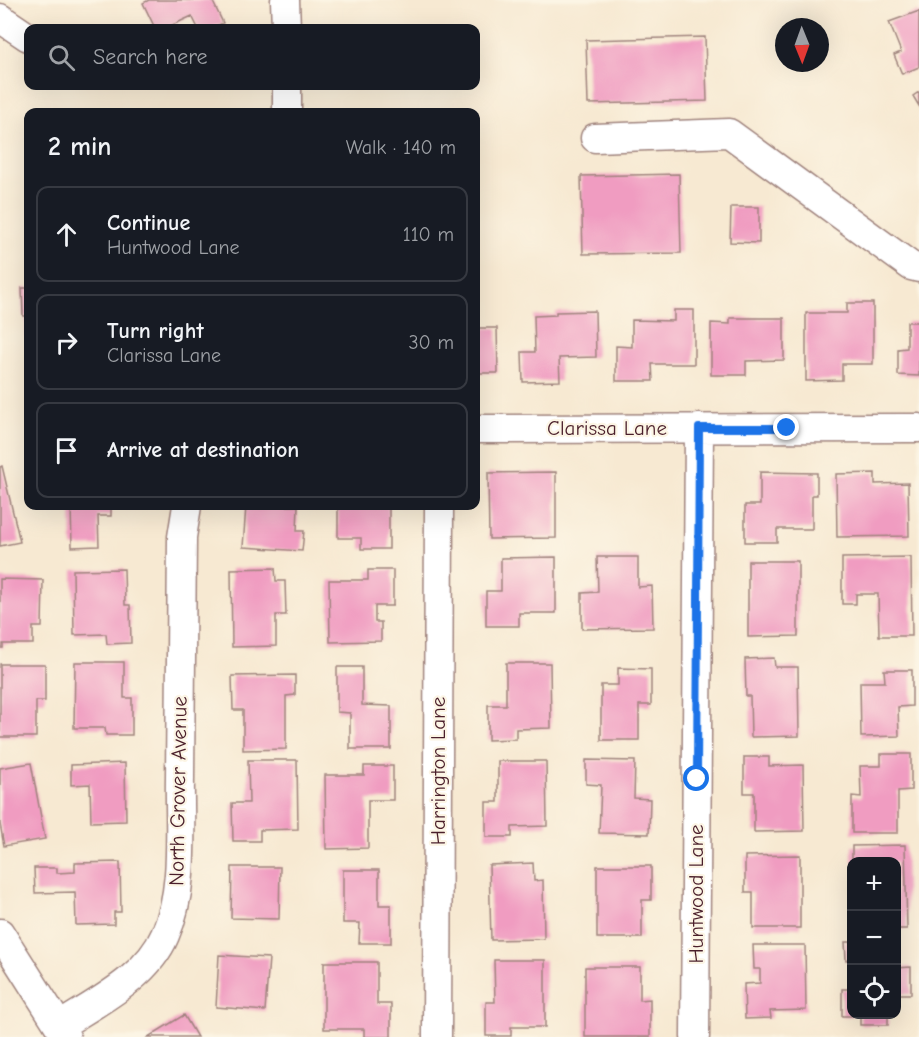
<!DOCTYPE html>
<meta charset="utf-8">
<style>
:root{--surface:#171b24;--page:#242831;--text:#f1f3f6;--muted:#9ea1a6;--line:#363941}
body{margin:0;font-family:"Comic Neue",sans-serif;background:var(--page);color:var(--text)}
.controls{position:absolute;right:18px;bottom:18px;display:grid;overflow:hidden;border-radius:12px;box-shadow:0 6px 24px #0002}
.controls button{width:54px;height:54px;display:grid;place-items:center;padding:0;border:0;border-bottom:2px solid var(--line);background:var(--surface);color:var(--text);font:30px sans-serif}
.compass{position:absolute;left:775px;top:18px;width:54px;height:54px;border-radius:50%;background:var(--surface);box-shadow:0 6px 24px #0002;rotate:179deg}
.stop{position:absolute;width:18px;height:18px;margin:-14px;border:4px solid #1a73e8;border-radius:50%;background:#fff}
.stop.end{background:#1a73e8;border-color:#fff;box-shadow:0 2px 6px #0008}
.list{margin:0;padding:0;list-style:none}
h2{display:flex;justify-content:space-between;align-items:center;height:78px;margin:0;padding:0 24px;font-size:26px}
h2 small{font-size:20px;font-weight:400;color:var(--muted)}
.list li{display:grid;grid-template-columns:39px 1fr auto;gap:18px;align-items:center;box-sizing:border-box;height:96px;margin:0 12px 12px;padding:0 12px;border:2px solid var(--line);border-radius:12px}
.list b{display:block;font-size:22px;white-space:nowrap}
.list p{margin:0;font-size:20px;white-space:nowrap;color:var(--muted)}
.list em{font-size:20px;font-style:normal;color:var(--muted)}
.icon{flex:none;width:33px;height:33px;fill:none;stroke:currentColor;stroke-width:2;stroke-linecap:round;stroke-linejoin:round}
.map{position:relative;flex:none;width:919px;height:1037px;overflow:hidden}
.search{position:absolute;background:var(--surface);box-shadow:0 6px 24px #0002;left:24px;top:24px;width:456px;height:66px;display:flex;align-items:center;gap:15px;box-sizing:border-box;padding:0 21px;border-radius:12px;color:var(--muted);font-size:22px}
.panel{position:absolute;background:var(--surface);box-shadow:0 6px 24px #0002;left:24px;top:108px;width:456px;height:402px;border-radius:12px}
.map>svg:first-child{display:block}
.building{fill:#f09cc1}
.lines{fill:none;stroke-linecap:round;stroke-linejoin:round}
.minor-casing{stroke:#a0847e;stroke-width:31}
.minor{stroke:#fff;stroke-width:28}
.route{stroke:#1a73e8;stroke-width:8}
.labels{text-anchor:middle;stroke-width:4.5;stroke-linejoin:round;paint-order:stroke}
.street-label{font-size:21px;fill:#4a1f2b;stroke:#fcf5e5}
</style>
<div class="map">
<svg width="919" height="1037" viewBox="0 0 919 1037">
<rect width="100%" height="100%" fill="#fcf5e5"/>
<filter id="ink" filterUnits="userSpaceOnUse"><feTurbulence type="fractalNoise" baseFrequency=".0167" numOctaves="2"/><feDisplacementMap in="SourceGraphic" scale="12" xChannelSelector="R" yChannelSelector="G"/><feConvolveMatrix kernelMatrix="1 2 1 2 8 2 1 2 1" color-interpolation-filters="sRGB"/></filter>
<filter id="wash" filterUnits="userSpaceOnUse"><feTurbulence type="fractalNoise" baseFrequency=".008" numOctaves="4" result="noise"/><feDisplacementMap in="SourceGraphic" scale="24" xChannelSelector="R" yChannelSelector="G"/><feGaussianBlur stdDeviation="1.35" result="paint"/><feColorMatrix in="noise" values="0 0 0 0 0 0 0 0 0 0 0 0 0 0 0 0 0 1.4 0 .05"/><feComposite in="paint" operator="in"/></filter>
<g filter="url(#wash)">
<rect width="100%" height="100%" fill="#f7e9d2"/>
<g id="blocks">
<path class="building" d="M 149,0 L 212,0 L 223,23 L 212,28 L 198,28 L 192,16 L 166,28 L 155,28 L 143,3 Z
M 919,11 L 919,67 L 902,74 L 894,55 L 901,52 L 889,22 Z
M 705,37 L 707,101 L 588,104 L 586,40 Z
M 919,92 L 919,106 L 913,96 Z
M 679,174 L 681,253 L 583,254 L 581,176 Z
M 731,207 L 759,207 L 759,243 L 730,242 Z
M 22,288 L 28,288 L 28,338 L 26,338 L 26,316 L 23,316 Z
M 847,303 L 873,303 L 873,364 L 842,364 L 842,380 L 806,381 L 806,313 L 847,313 Z
M 674,310 L 694,310 L 694,364 L 652,364 L 653,381 L 616,381 L 616,346 L 632,347 L 632,320 L 674,321 Z
M 595,311 L 596,357 L 559,358 L 560,381 L 523,382 L 522,352 L 535,352 L 534,316 L 556,315 L 556,312 Z
M 730,318 L 784,318 L 784,360 L 746,361 L 746,375 L 711,375 L 711,323 L 730,324 Z
M 907,322 L 919,322 L 919,376 L 898,375 L 898,349 L 907,348 Z
M 476,328 L 497,328 L 498,373 L 476,373 Z
M 2,466 L 20,542 L 0,546 L 0,467 Z
M 556,472 L 556,538 L 489,539 L 488,473 Z
M 760,472 L 817,473 L 817,495 L 812,495 L 812,529 L 777,529 L 777,542 L 745,542 L 745,505 L 760,505 Z
M 875,473 L 875,484 L 908,483 L 909,536 L 837,537 L 836,474 Z
M 71,506 L 111,506 L 111,516 L 98,516 L 99,546 L 72,547 Z
M 246,506 L 298,506 L 297,531 L 304,531 L 302,551 L 243,547 Z
M 338,506 L 389,506 L 389,549 L 361,549 L 361,538 L 338,538 Z
M 556,557 L 556,613 L 519,613 L 519,626 L 486,626 L 486,591 L 501,591 L 501,558 Z
M 597,557 L 638,557 L 638,587 L 652,586 L 653,628 L 582,629 L 582,593 L 598,592 Z
M 911,557 L 912,636 L 879,636 L 878,594 L 856,594 L 856,604 L 842,604 L 842,558 Z
M 748,561 L 798,561 L 798,636 L 748,637 Z
M 275,568 L 276,581 L 285,581 L 286,615 L 276,615 L 276,646 L 232,647 L 231,569 Z
M 124,569 L 125,605 L 130,605 L 131,643 L 107,644 L 106,634 L 74,635 L 73,570 Z
M 368,570 L 393,570 L 393,606 L 375,606 L 375,622 L 381,622 L 381,641 L 330,642 L 329,580 L 368,580 Z
M 0,579 L 43,580 L 42,627 L 33,627 L 33,644 L 3,644 L 3,648 L 0,648 Z
M 774,658 L 775,667 L 798,667 L 799,736 L 751,737 L 750,696 L 746,696 L 745,659 Z
M 75,662 L 124,662 L 124,698 L 132,698 L 132,735 L 106,735 L 105,728 L 74,728 Z
M 506,663 L 550,663 L 551,728 L 516,729 L 516,739 L 488,740 L 488,705 L 506,705 Z
M 0,664 L 45,664 L 45,701 L 36,701 L 36,737 L 0,737 Z
M 337,667 L 362,667 L 362,705 L 391,706 L 391,749 L 350,749 L 350,713 L 337,712 Z
M 618,668 L 651,669 L 651,705 L 639,705 L 639,740 L 601,740 L 601,685 L 618,685 Z
M 884,670 L 912,670 L 912,706 L 898,707 L 899,736 L 861,737 L 860,682 L 885,682 Z
M 295,675 L 295,695 L 286,696 L 286,749 L 243,750 L 243,710 L 233,710 L 232,676 Z
M 881,754 L 911,754 L 911,790 L 898,791 L 898,833 L 852,833 L 852,796 L 861,797 L 860,766 L 881,766 Z
M 744,757 L 769,757 L 769,766 L 803,765 L 804,831 L 754,832 L 754,793 L 744,793 Z
M 248,760 L 297,760 L 298,829 L 260,830 L 260,841 L 233,841 L 232,803 L 249,803 Z
M 586,760 L 635,761 L 634,798 L 650,799 L 649,834 L 599,833 L 601,785 L 586,784 Z
M 498,761 L 546,761 L 547,826 L 512,827 L 512,837 L 486,837 L 486,802 L 498,802 Z
M 31,763 L 45,839 L 4,846 L 0,824 L 0,768 Z
M 125,763 L 126,821 L 91,822 L 90,784 L 71,785 L 71,765 Z
M 364,766 L 393,766 L 393,800 L 368,800 L 368,848 L 326,849 L 325,775 L 364,775 Z
M 905,845 L 907,929 L 896,929 L 896,862 L 852,862 L 852,846 Z
M 800,855 L 800,928 L 753,928 L 753,892 L 745,892 L 745,856 Z
M 120,862 L 121,912 L 114,912 L 114,924 L 76,925 L 75,892 L 35,893 L 34,868 L 57,868 L 57,873 L 75,872 L 75,863 Z
M 533,863 L 534,881 L 543,880 L 544,939 L 491,940 L 489,865 Z
M 597,866 L 651,866 L 651,900 L 642,900 L 642,938 L 597,938 Z
M 232,867 L 280,867 L 279,919 L 231,918 Z
M 343,870 L 379,870 L 379,905 L 391,905 L 391,943 L 359,943 L 360,923 L 343,923 Z
M 845,942 L 852,942 L 852,960 L 846,960 Z
M 753,945 L 805,945 L 806,1010 L 770,1011 L 771,1018 L 745,1019 L 744,984 L 760,983 L 760,969 L 754,969 Z
M 219,955 L 269,958 L 265,1011 L 216,1007 Z
M 494,960 L 545,960 L 545,1027 L 511,1027 L 511,1036 L 486,1036 L 486,1002 L 495,1002 Z
M 324,962 L 377,962 L 377,1004 L 391,1004 L 391,1037 L 364,1037 L 364,1029 L 324,1029 Z
M 585,967 L 640,967 L 640,1000 L 650,999 L 650,1037 L 585,1037 Z
M 911,967 L 911,994 L 896,994 L 896,968 Z
M 842,989 L 852,989 L 852,1016 L 842,1016 Z
M 860,1014 L 888,1014 L 888,1025 L 860,1025 Z
M 184,1015 L 197,1037 L 148,1037 Z"/>
</g>
</g>
<g filter="url(#ink)">
<use href="#blocks" fill-opacity="0" stroke="#a0847e" stroke-width="1.5"/>
<g class="lines">
<g class="minor-casing">
<path id="minor" d="M 285,0 L 286,28
M 0,18 L 28,37
M 287,112 L 287,86
M 595,138 L 729,133 L 911,266 L 919,268
M 476,429 L 919,428
M 0,933 L 66,1037
M 60,1026 C 96,1002 147,978 165,935 C 186,888 179,828 180,778 C 180,697 181,617 182,537 L 187,506
M 437,1037 L 439,506
M 695,1037 L 699,428"/>
</g>
<use href="#minor" class="minor"/>
</g>
</g>
<g class="lines" filter="url(#ink)">
<path class="route" d="M 697,779 L 699,428 L 787,428"/>
</g>
<g class="labels">
<g class="street-label">
<text x="607" y="435">Clarissa Lane</text>
<text transform="translate(438 771) rotate(-90)" y="7">Harrington Lane</text>
<text transform="translate(178 791) rotate(-89)" y="7">North Grover Avenue</text>
<text transform="translate(696 894) rotate(-90)" y="7">Huntwood Lane</text>
</g>
</g>
</svg>
<div class="controls">
<button>+</button>
<button>−</button>
<button><svg class="icon" aria-label="locate" viewBox="0 0 24 24"><circle cx="12" cy="12" r="6"/><path d="M12 2v4M12 18v4M2 12h4M18 12h4"/></svg></button>
</div>
<svg class="compass" viewBox="-18 -18 36 36"><path d="M0-13l5 13h-10z" fill="#e53935"/><path d="M0 13l5-13h-10z" fill="#9ea1a6"/></svg>
<div class="stop" style="left:697px;top:779px"></div>
<div class="stop end" style="left:787px;top:428px"></div>
<div class="search"><svg class="icon" aria-label="search" viewBox="0 0 24 24"><circle cx="10" cy="10" r="6"/><path d="M15 15l6 6"/></svg>Search here</div>
<section class="panel">
<h2>2 min<small>Walk · 140 m</small></h2>
<ul class="list">
<li><svg class="icon" aria-label="ahead" viewBox="0 0 24 24"><path d="M12 20V5M6 11l6-6 6 6"/></svg><div><b>Continue</b><p>Huntwood Lane</p></div><em>110 m</em></li>
<li><svg class="icon" aria-label="right" viewBox="0 0 24 24"><path d="M7 20v-9h11M14 6l5 5-5 5"/></svg><div><b>Turn right</b><p>Clarissa Lane</p></div><em>30 m</em></li>
<li><svg class="icon" aria-label="arrive" viewBox="0 0 24 24"><path d="M6 21V4h12l-3 4 3 4H6"/></svg><div><b>Arrive at destination</b></div></li>
</ul>
</section>
</div>
